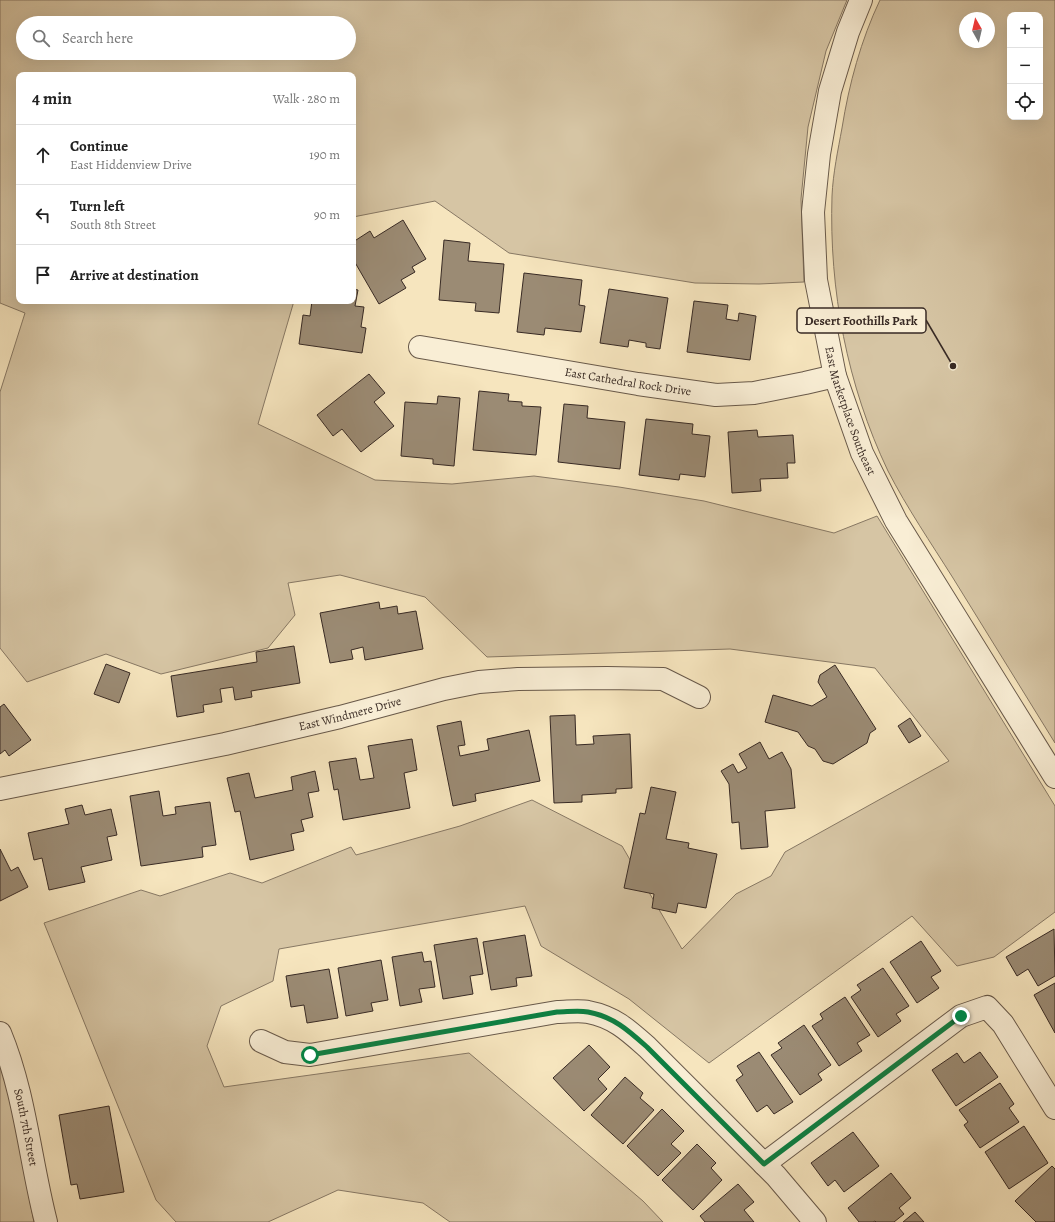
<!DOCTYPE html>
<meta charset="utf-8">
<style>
:root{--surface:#fff;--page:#f6f6f6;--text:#222;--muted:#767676;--line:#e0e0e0}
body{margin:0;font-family:Alegreya,serif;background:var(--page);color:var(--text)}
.controls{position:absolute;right:12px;top:12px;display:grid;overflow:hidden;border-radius:8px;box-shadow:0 4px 16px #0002}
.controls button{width:36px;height:36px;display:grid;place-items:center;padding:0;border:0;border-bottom:1px solid var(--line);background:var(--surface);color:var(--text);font:20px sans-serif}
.compass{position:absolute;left:959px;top:12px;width:36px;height:36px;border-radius:50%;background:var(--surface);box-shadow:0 4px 16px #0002;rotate:352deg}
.stop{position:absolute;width:12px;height:12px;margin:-9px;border:3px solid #0b8043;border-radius:50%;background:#fff}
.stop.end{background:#0b8043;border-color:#fff;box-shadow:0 1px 4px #0008}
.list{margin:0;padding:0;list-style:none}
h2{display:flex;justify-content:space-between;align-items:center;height:52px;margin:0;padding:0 16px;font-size:17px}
h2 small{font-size:13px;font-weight:400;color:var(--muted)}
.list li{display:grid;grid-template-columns:26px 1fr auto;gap:12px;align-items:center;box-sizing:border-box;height:60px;padding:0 16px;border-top:1px solid var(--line)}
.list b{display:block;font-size:15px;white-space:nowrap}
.list p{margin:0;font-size:13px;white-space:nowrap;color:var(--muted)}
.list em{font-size:13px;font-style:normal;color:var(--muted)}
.icon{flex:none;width:22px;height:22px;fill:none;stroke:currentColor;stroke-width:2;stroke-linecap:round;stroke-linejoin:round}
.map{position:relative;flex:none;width:1055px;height:1222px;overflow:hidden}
.search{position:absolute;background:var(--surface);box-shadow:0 4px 16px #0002;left:16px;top:16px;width:340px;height:44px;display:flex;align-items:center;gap:10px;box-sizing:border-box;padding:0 14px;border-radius:22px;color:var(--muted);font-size:15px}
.panel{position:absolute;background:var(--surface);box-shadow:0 4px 16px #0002;left:16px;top:72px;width:340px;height:232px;border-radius:8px}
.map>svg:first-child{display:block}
.green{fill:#d6c5a4;stroke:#877864;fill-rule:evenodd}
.building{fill:#9b8b74;stroke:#382a24}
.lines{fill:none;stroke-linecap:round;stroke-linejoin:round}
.minor-casing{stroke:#68594a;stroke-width:24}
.minor{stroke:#f9eed5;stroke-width:22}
.route{stroke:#0b8043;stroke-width:5}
.labels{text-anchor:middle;stroke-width:3;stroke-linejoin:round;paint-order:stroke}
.street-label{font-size:12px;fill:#382a24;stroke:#f9eed5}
.leader{fill:none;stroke:#382a24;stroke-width:1.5}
.callout-dot{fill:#382a24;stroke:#f9eed5;stroke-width:1.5}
.callout{fill:#f9eed5;stroke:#382a24;stroke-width:1.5}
.callout-label{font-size:13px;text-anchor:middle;font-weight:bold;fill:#382a24}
</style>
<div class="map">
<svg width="1055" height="1222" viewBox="0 0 1055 1222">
<rect width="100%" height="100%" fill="#f6e5be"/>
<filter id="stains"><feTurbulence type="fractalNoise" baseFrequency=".005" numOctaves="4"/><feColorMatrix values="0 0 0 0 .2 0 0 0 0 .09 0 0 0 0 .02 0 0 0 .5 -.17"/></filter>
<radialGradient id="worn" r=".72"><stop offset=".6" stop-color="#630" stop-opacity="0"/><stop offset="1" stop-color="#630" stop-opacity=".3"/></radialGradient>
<path class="green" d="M 0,0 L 847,0 L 826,51 L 808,127 L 801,199 L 804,282 L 759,284 L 695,283 L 509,253 L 435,201 L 353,217 L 353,75 L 19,75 L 19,301 L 294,301 L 258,424 L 375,480 L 452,484 L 534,476 L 619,487 L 704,501 L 834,533 L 877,516 L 1055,806 L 1055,912 L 994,957 L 957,966 L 912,916 L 709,1063 L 629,999 L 541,946 L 525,906 L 279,949 L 273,981 L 221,1006 L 207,1046 L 224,1087 L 469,1053 L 643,1201 L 663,1222 L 450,1222 L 423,1203 L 338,1190 L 268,1222 L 176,1222 L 156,1200 L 44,923 L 141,890 L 160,896 L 230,873 L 262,883 L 351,847 L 356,855 L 460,826 L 532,800 L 622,846 L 682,949 L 736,894 L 771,876 L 785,852 L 949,761 L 875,668 L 730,649 L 487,657 L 425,597 L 340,575 L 288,583 L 295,615 L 268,648 L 161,674 L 106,654 L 27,682 L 0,648 L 0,392 L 25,313 L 0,303 ZM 23,23 L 349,23 L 349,53 L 23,53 Z
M 880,0 L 1055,0 L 1055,743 C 1021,688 987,633 953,578 C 931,543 907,508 888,471 C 847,385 829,290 832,196 C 833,173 838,150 842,128 C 849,84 861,40 880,0 ZM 1010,15 L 1040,15 L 1040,117 L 1010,117 ZM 965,18 L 989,18 L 989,42 L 965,42 Z
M 0,1066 L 7,1083 L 34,1222 L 0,1222 Z"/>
<path class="building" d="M 403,220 L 426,259 L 412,267 L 415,272 L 401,280 L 406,288 L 379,304 L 353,259 L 353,242 L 370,231 L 374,238 Z
M 444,240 L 470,243 L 468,261 L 504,264 L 499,313 L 475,311 L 476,303 L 439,300 Z
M 524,273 L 582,280 L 579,305 L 585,306 L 581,332 L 545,328 L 544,335 L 517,332 Z
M 353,289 L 358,290 L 355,306 L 364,307 L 361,327 L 366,328 L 362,353 L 299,344 L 303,315 L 310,316 L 312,301 L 353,301 Z
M 609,289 L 668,298 L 660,349 L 646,347 L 646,343 L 629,340 L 628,347 L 600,343 Z
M 694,301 L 728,305 L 726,319 L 738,321 L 739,313 L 756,316 L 750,360 L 687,352 Z
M 369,374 L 385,393 L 374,402 L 394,426 L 361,452 L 342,429 L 333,436 L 317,415 Z
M 479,391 L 509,394 L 508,401 L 522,402 L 522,406 L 541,407 L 536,455 L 473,450 Z
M 438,396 L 460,398 L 454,466 L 433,464 L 433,459 L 401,456 L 405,402 L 437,404 Z
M 564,404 L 588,406 L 587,418 L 625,422 L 620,469 L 558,462 Z
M 646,419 L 693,424 L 692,434 L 710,436 L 705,477 L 680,474 L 679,480 L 639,475 Z
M 757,430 L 758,437 L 793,435 L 795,463 L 787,463 L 788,478 L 760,479 L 761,491 L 732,493 L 728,432 Z
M 379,602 L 380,609 L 397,606 L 398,614 L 416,611 L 423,649 L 365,660 L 363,647 L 351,650 L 353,659 L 330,663 L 320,613 Z
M 294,646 L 300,683 L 251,691 L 252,697 L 235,700 L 233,687 L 220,689 L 222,702 L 203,705 L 204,712 L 177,717 L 171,676 L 257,662 L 256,652 Z
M 106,664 L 130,673 L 119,703 L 94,694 Z
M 835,665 L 876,729 L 870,733 L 867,743 L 833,764 L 823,761 L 815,749 L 808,746 L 798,732 L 765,722 L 773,695 L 812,706 L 827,697 L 818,682 L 820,675 Z
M 4,704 L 31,740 L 9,756 L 5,750 L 0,754 L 0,707 Z
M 575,715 L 576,745 L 594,744 L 593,736 L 630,734 L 632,788 L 616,789 L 616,793 L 582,795 L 582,802 L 554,803 L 550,716 Z
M 910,718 L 921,736 L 909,743 L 898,726 Z
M 461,721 L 465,745 L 458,746 L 460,756 L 489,750 L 487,739 L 529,730 L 540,781 L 475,794 L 476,801 L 453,806 L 437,726 Z
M 412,739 L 417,770 L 404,773 L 410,808 L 343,820 L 338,789 L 334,790 L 329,762 L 356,758 L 360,780 L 374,778 L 368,746 Z
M 760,742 L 769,759 L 782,752 L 791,769 L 795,808 L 765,811 L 768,847 L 741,849 L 739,822 L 732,823 L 729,784 L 721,771 L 733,764 L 738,773 L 747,768 L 739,754 Z
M 315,771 L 319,791 L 308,793 L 313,817 L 301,820 L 304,831 L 291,834 L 294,850 L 250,860 L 240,811 L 235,812 L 227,778 L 249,773 L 255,798 L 293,790 L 291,777 Z
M 651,787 L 676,792 L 666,839 L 689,843 L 688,848 L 717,854 L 706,908 L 678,903 L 676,913 L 652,908 L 654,894 L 624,888 L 640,813 L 645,814 Z
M 159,791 L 163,816 L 176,814 L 175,807 L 210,802 L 216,845 L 202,847 L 203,857 L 141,866 L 130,796 Z
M 82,805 L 85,815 L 111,809 L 117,835 L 107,837 L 112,860 L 81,867 L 85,882 L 49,890 L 42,858 L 34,860 L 28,833 L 69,824 L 65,809 Z
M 0,849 L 11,871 L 18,867 L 28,887 L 0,901 Z
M 1054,929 L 1055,976 L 1038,986 L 1028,969 L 1017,976 L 1006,957 Z
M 525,935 L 532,976 L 516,978 L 517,986 L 491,990 L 483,942 Z
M 477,938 L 483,974 L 470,976 L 473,994 L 443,999 L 434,945 Z
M 921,941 L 941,971 L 931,977 L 939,988 L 917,1003 L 890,962 Z
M 422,952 L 424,962 L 431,961 L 435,987 L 419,989 L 422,1002 L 400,1006 L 392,957 Z
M 381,960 L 388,1000 L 371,1003 L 373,1011 L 346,1016 L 338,968 Z
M 883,968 L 909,1006 L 896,1014 L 901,1021 L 878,1037 L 851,997 L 861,990 L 857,985 Z
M 329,969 L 338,1018 L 307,1023 L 304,1005 L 291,1007 L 286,976 Z
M 1055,983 L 1055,1033 L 1034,995 Z
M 845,997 L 870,1035 L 857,1043 L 862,1051 L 839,1066 L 812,1026 L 823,1019 L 820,1014 Z
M 804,1025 L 831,1065 L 818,1074 L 822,1080 L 800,1095 L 771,1055 L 782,1048 L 778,1043 Z
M 589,1045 L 610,1067 L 598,1079 L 607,1089 L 584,1111 L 553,1078 Z
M 759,1052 L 793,1102 L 774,1114 L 767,1105 L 757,1112 L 736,1080 L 743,1075 L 737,1066 Z
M 980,1052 L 998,1077 L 956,1106 L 932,1070 L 957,1053 L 964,1063 Z
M 625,1077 L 643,1093 L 640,1098 L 654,1110 L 623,1144 L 591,1115 Z
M 1000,1083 L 1014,1104 L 1009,1108 L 1019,1122 L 980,1148 L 964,1125 L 968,1122 L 959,1110 Z
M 109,1106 L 124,1192 L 80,1199 L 77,1184 L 71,1185 L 59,1115 Z
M 662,1109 L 684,1131 L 671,1144 L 681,1153 L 658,1176 L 627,1146 Z
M 1024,1126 L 1048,1163 L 1009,1189 L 985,1152 Z
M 853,1132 L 879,1166 L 844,1192 L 835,1180 L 828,1186 L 811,1163 Z
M 697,1144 L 716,1163 L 711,1168 L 722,1180 L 693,1210 L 662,1180 Z
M 1052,1166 L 1055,1169 L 1055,1222 L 1036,1222 L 1015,1201 Z
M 891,1173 L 911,1198 L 899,1208 L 904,1214 L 894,1222 L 876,1222 L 875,1221 L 873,1222 L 859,1222 L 848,1208 Z
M 738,1184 L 754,1202 L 744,1210 L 754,1222 L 705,1222 L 700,1216 Z
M 915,1212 L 924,1222 L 903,1222 Z"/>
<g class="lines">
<g class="minor-casing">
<g id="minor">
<path id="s1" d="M 861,0 L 848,32 L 830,91 L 819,154 L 813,212 L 816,280 L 835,376 L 862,453 L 896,521 L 1055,777"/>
<path id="s2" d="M 420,347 L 638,384 L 716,395 L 754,393 L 805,383 L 835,376"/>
<path id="s3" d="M 0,789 L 225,744 L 340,717 L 444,689 L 479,682 L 518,679 L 607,678 L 663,679 L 699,697"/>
<path id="s4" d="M 0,1033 C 25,1093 30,1160 46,1222"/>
<path d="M 261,1041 L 285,1052 L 310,1055 L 557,1012 C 567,1012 579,1010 588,1012 C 614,1017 628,1030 647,1047 L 776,1176 L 815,1222"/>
<path d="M 764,1164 L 961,1016 L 987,1007 L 1003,1024 L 1055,1108"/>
</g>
</g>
<use href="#minor" class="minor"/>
</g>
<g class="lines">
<path class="route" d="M 310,1055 L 557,1012 C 567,1012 578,1010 588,1012 C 614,1017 628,1030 647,1047 L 764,1164 L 961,1016"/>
</g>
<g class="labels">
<g class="street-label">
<text dy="4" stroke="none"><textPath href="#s2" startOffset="211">East Cathedral Rock Drive</textPath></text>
<text dy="4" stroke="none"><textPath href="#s1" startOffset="422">East Marketplace Southeast</textPath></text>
<text dy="4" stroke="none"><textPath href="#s3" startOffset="358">East Windmere Drive</textPath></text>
<text dy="4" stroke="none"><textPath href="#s4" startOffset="98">South 7th Street</textPath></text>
</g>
</g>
<path class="leader" d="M953 366L926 320"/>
<circle class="callout-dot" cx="953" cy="366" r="4"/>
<rect class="callout" x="797" y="308" width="129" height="25" rx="4"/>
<g class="callout-label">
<text x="861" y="325">Desert Foothills Park</text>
</g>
<rect width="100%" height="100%" filter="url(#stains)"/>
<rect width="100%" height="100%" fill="url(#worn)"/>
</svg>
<div class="controls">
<button>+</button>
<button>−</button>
<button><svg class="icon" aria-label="locate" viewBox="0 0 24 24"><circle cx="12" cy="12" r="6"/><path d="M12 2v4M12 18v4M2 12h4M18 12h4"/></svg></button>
</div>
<svg class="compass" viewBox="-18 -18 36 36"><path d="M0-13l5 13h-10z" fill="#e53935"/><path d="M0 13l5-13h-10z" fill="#767676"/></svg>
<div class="stop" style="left:310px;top:1055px"></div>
<div class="stop end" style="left:961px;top:1016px"></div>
<div class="search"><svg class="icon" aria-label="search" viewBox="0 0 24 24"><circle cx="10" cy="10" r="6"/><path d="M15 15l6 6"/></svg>Search here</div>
<section class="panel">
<h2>4 min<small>Walk · 280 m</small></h2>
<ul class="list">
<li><svg class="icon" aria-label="ahead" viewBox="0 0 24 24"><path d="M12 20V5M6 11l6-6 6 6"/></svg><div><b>Continue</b><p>East Hiddenview Drive</p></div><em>190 m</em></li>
<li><svg class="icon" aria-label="left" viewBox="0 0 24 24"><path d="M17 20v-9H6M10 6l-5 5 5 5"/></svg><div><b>Turn left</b><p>South 8th Street</p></div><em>90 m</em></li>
<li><svg class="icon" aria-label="arrive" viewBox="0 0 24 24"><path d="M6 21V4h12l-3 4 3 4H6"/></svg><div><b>Arrive at destination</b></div></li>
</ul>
</section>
</div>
